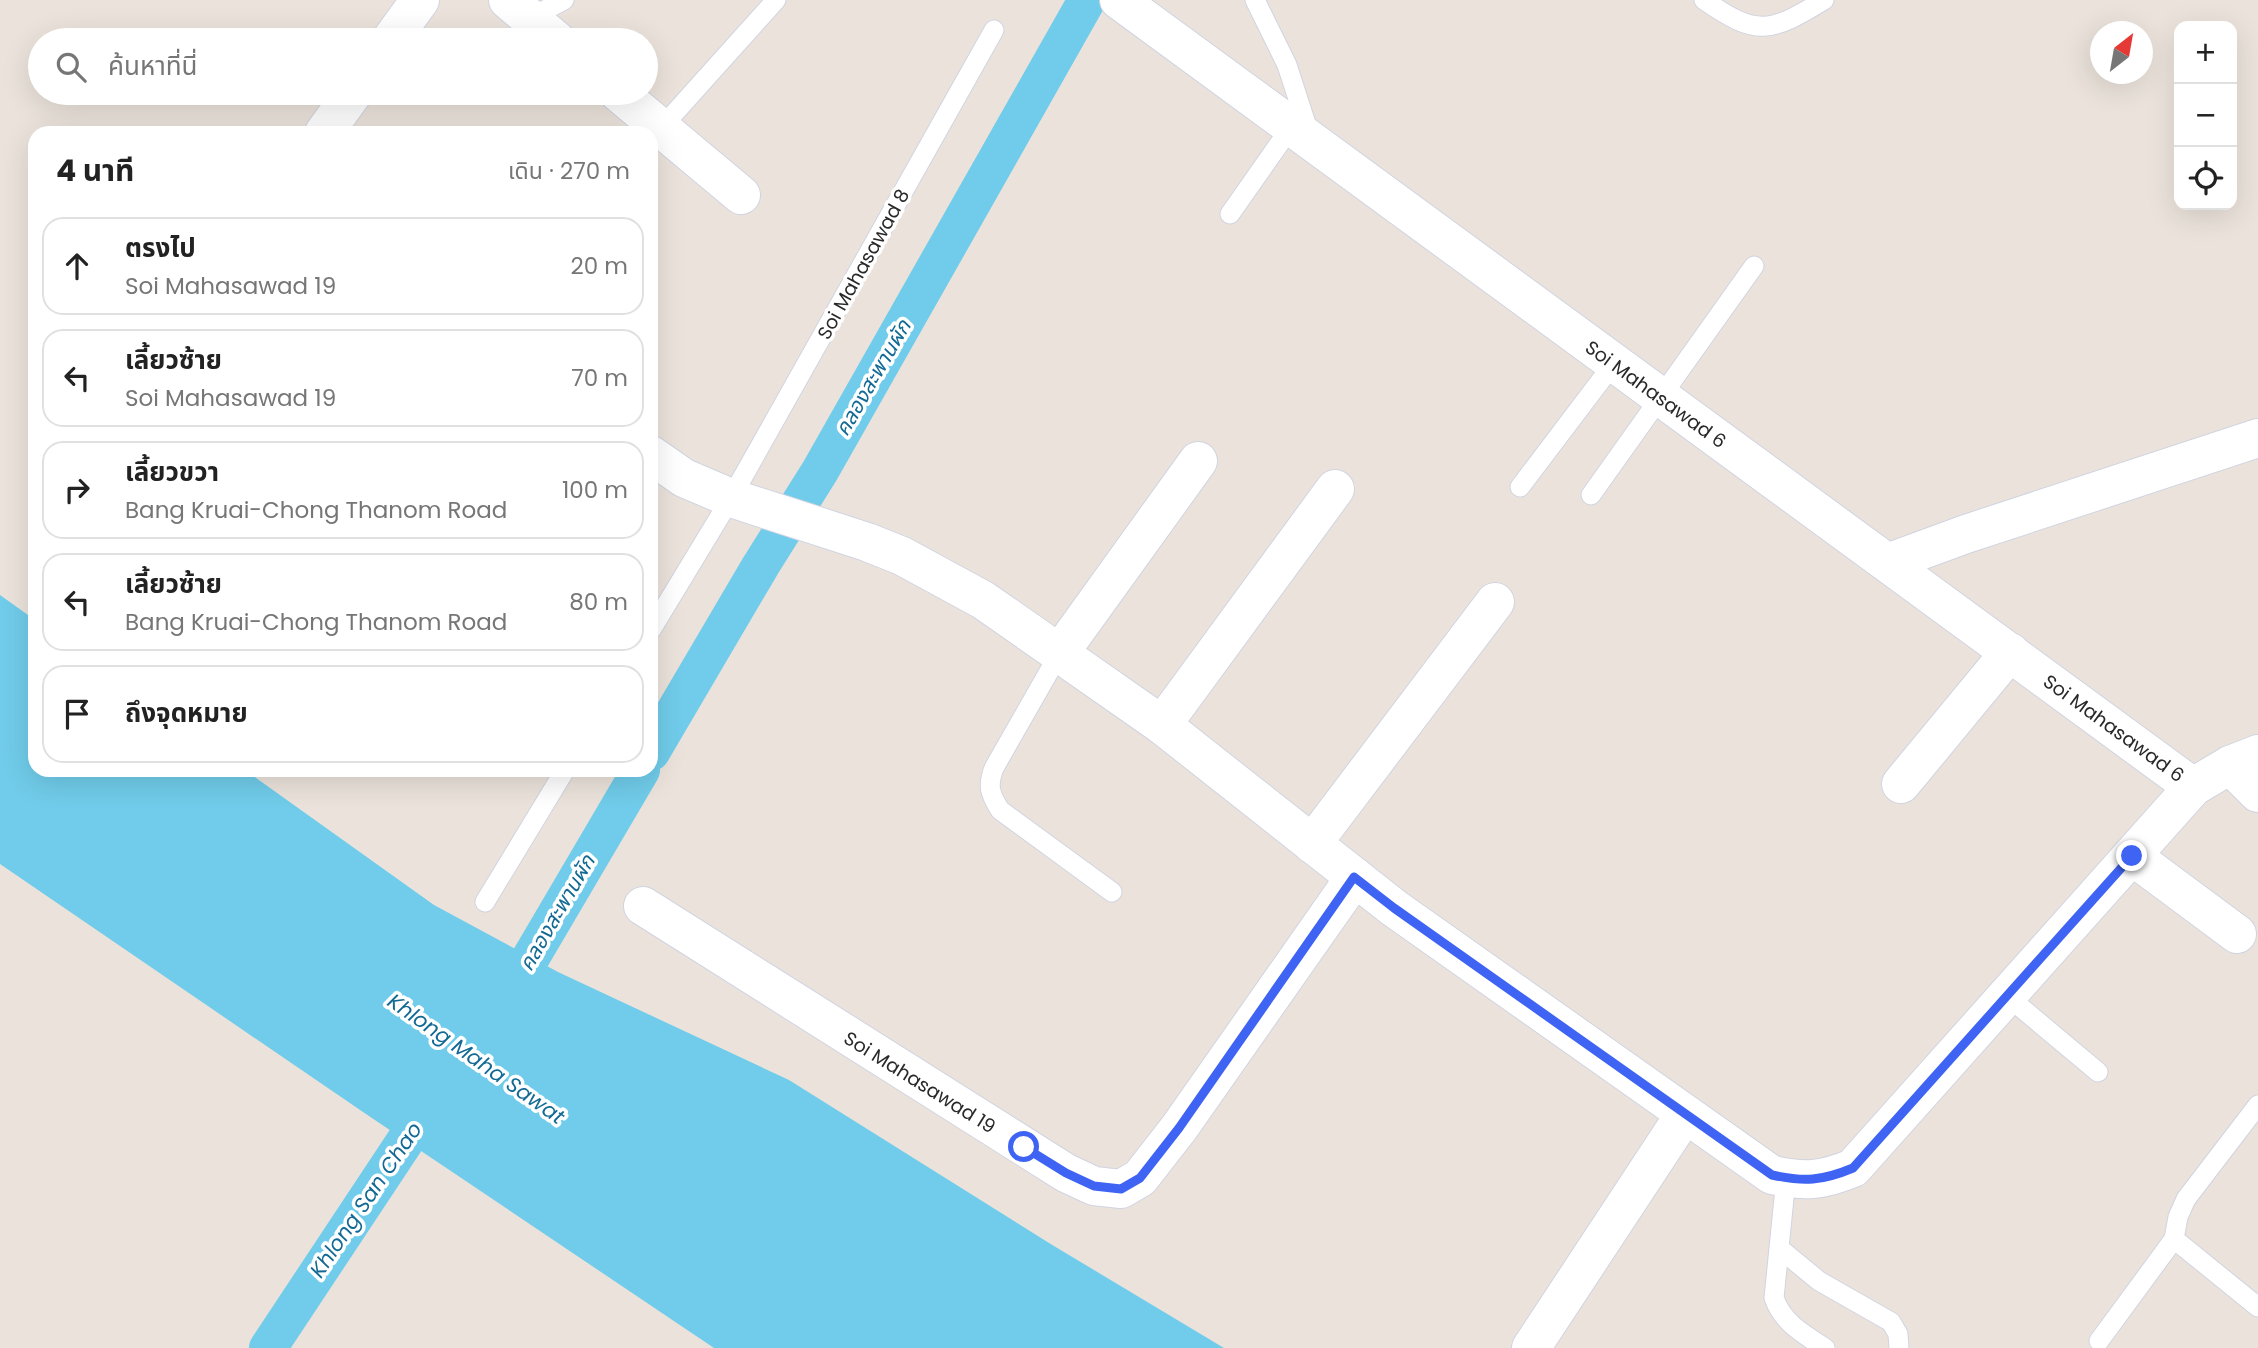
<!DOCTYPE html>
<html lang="th">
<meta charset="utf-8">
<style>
:root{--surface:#fff;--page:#f2f2f2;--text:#222;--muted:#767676;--line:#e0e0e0}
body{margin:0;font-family:Poppins,"Noto Sans Thai",sans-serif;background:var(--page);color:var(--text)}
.controls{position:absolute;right:21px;top:21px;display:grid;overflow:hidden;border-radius:14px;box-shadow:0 7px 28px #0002}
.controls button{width:63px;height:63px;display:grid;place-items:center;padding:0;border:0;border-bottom:2px solid var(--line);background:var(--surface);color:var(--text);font:35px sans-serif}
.compass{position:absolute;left:2090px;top:21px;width:63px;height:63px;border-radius:50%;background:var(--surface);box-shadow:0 7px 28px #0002;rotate:31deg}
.stop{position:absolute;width:21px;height:21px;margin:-16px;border:5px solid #3f64f3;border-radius:50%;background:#fff}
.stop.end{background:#3f64f3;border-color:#fff;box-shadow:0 2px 7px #0008}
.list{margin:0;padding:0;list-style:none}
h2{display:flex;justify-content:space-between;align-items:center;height:91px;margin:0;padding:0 28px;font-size:30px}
h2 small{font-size:23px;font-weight:400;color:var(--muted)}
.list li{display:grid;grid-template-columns:46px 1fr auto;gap:21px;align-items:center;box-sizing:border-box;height:98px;margin:0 14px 14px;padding:0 14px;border:2px solid var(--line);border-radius:21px}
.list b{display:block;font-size:26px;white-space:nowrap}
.list p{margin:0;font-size:23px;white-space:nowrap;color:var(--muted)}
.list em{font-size:23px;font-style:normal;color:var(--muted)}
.icon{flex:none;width:38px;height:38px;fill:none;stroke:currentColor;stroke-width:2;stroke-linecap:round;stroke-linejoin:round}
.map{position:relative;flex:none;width:2258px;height:1348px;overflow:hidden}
.search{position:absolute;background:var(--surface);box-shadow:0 7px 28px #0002;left:28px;top:28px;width:630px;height:77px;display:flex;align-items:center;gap:18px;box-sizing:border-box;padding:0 24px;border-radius:38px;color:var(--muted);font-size:26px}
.panel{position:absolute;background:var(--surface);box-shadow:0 7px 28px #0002;left:28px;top:126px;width:630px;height:651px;border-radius:21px}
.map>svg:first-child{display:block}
.water{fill:#70ccea}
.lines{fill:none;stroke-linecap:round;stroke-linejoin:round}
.canal{stroke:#70ccea;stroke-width:38}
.lane-casing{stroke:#d0d4e1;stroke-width:21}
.street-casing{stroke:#d0d4e1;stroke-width:40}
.secondary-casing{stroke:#d0d4e1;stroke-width:40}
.lane{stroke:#fff;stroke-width:19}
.street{stroke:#fff;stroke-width:38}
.secondary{stroke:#fff;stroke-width:38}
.route{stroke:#3f64f3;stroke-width:9}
.labels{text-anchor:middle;stroke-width:7;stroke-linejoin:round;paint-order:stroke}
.street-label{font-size:19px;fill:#292929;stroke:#fff}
.water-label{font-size:21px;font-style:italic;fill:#126a94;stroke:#fff}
</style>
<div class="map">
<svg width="2258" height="1348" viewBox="0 0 2258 1348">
<rect width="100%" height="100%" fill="#ebe3db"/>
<path class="water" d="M 0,595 L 35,620 L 35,770 L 245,770 L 434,905 L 558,972 L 789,1080 L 1049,1243 L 1224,1348 L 714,1348 L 363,1112 L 0,864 Z"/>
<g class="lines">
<path class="canal" d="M 651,752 L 761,565 L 820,471 L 1087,0
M 504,1003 L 641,770
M 268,1348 L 435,1096"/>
<g class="lane-casing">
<path id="lane" d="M 1255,0 L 1287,65 L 1309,133
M 1704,0 C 1757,37 1770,33 1824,0
M 530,18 L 564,0
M 661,128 L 776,0
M 1230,214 L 1291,127
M 1520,487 L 1614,363
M 1591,495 L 1754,266
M 651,630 L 731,498 L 994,30
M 1059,654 L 994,768 C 987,786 990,794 1000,810 L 1112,892
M 485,902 L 565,770
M 2006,995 L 2098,1072
M 2258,1105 L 2186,1199 L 2178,1217 L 2174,1239 L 2258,1307
M 1786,1178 L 1774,1298 C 1783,1323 1803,1334 1825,1348
M 1779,1248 L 1819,1281 L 1891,1322 L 1898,1334 L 1899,1348
M 2099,1341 L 2174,1239"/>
</g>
<g class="street-casing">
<path id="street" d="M 508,0 L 556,40
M 1119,0 L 2193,787
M 619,93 L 741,195
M 1887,563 L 1966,534 L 2258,438
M 1059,654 L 1198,461
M 1162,725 L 1335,489
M 2230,765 L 2258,793
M 1901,784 L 2010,652
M 1312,844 L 1495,602
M 2132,856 L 2237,934
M 643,906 L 1066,1173 L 1094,1186 L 1121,1189 L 1140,1178 L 1179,1128 L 1355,877
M 1531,1348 L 1685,1114"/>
</g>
<g class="secondary-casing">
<path id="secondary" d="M 391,40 L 420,0
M 324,133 L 353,93
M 651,455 L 684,478 L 731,498 L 867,542 L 902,556 L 983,600 L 1162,725 L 1394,908 L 1772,1175 C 1804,1182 1822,1181 1853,1168 L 2193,787 L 2230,765 L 2258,754"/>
</g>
<use href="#lane" class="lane"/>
<use href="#street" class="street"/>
<use href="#secondary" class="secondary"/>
</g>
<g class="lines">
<path class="route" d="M 1024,1147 L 1066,1173 L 1094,1186 L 1121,1189 L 1140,1178 L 1179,1128 L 1354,877 L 1394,908 L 1772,1175 C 1804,1182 1822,1181 1853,1168 L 2132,856"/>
</g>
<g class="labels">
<g class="street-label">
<text transform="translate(863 264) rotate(-61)" y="7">Soi Mahasawad 8</text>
<text transform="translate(1656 394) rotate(36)" y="7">Soi Mahasawad 6</text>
<text transform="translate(2114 728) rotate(36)" y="7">Soi Mahasawad 6</text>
<text transform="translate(920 1082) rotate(32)" y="7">Soi Mahasawad 19</text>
</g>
<g class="water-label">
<text transform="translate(873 378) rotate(-60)" y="7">คลองสะพานผัก</text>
<text transform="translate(557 913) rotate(-60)" y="7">คลองสะพานผัก</text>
<text transform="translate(476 1059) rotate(35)" y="7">Khlong Maha Sawat</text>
<text transform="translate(366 1200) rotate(-56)" y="7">Khlong San Chao</text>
</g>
</g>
</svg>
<div class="controls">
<button>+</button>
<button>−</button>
<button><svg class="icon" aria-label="locate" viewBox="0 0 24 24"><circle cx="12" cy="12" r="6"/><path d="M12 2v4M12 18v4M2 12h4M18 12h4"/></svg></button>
</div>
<svg class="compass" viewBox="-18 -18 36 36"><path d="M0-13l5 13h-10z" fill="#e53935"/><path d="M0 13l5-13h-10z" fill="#767676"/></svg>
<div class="stop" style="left:1024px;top:1147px"></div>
<div class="stop end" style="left:2132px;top:856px"></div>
<div class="search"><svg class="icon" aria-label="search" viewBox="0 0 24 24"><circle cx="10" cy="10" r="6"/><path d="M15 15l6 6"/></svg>ค้นหาที่นี่</div>
<section class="panel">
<h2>4 นาที<small>เดิน · 270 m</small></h2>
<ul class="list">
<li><svg class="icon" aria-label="ahead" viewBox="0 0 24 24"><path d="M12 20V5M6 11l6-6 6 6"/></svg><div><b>ตรงไป</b><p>Soi Mahasawad 19</p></div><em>20 m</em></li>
<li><svg class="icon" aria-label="left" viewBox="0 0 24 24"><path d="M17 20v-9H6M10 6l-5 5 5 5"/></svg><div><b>เลี้ยวซ้าย</b><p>Soi Mahasawad 19</p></div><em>70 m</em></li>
<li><svg class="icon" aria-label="right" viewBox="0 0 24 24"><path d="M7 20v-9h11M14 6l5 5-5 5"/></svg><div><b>เลี้ยวขวา</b><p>Bang Kruai-Chong Thanom Road</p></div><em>100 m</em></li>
<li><svg class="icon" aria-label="left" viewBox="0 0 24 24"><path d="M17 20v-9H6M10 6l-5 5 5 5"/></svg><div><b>เลี้ยวซ้าย</b><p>Bang Kruai-Chong Thanom Road</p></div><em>80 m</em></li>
<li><svg class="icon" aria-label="arrive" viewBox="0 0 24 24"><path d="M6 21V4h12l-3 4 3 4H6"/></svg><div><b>ถึงจุดหมาย</b></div></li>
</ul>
</section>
</div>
